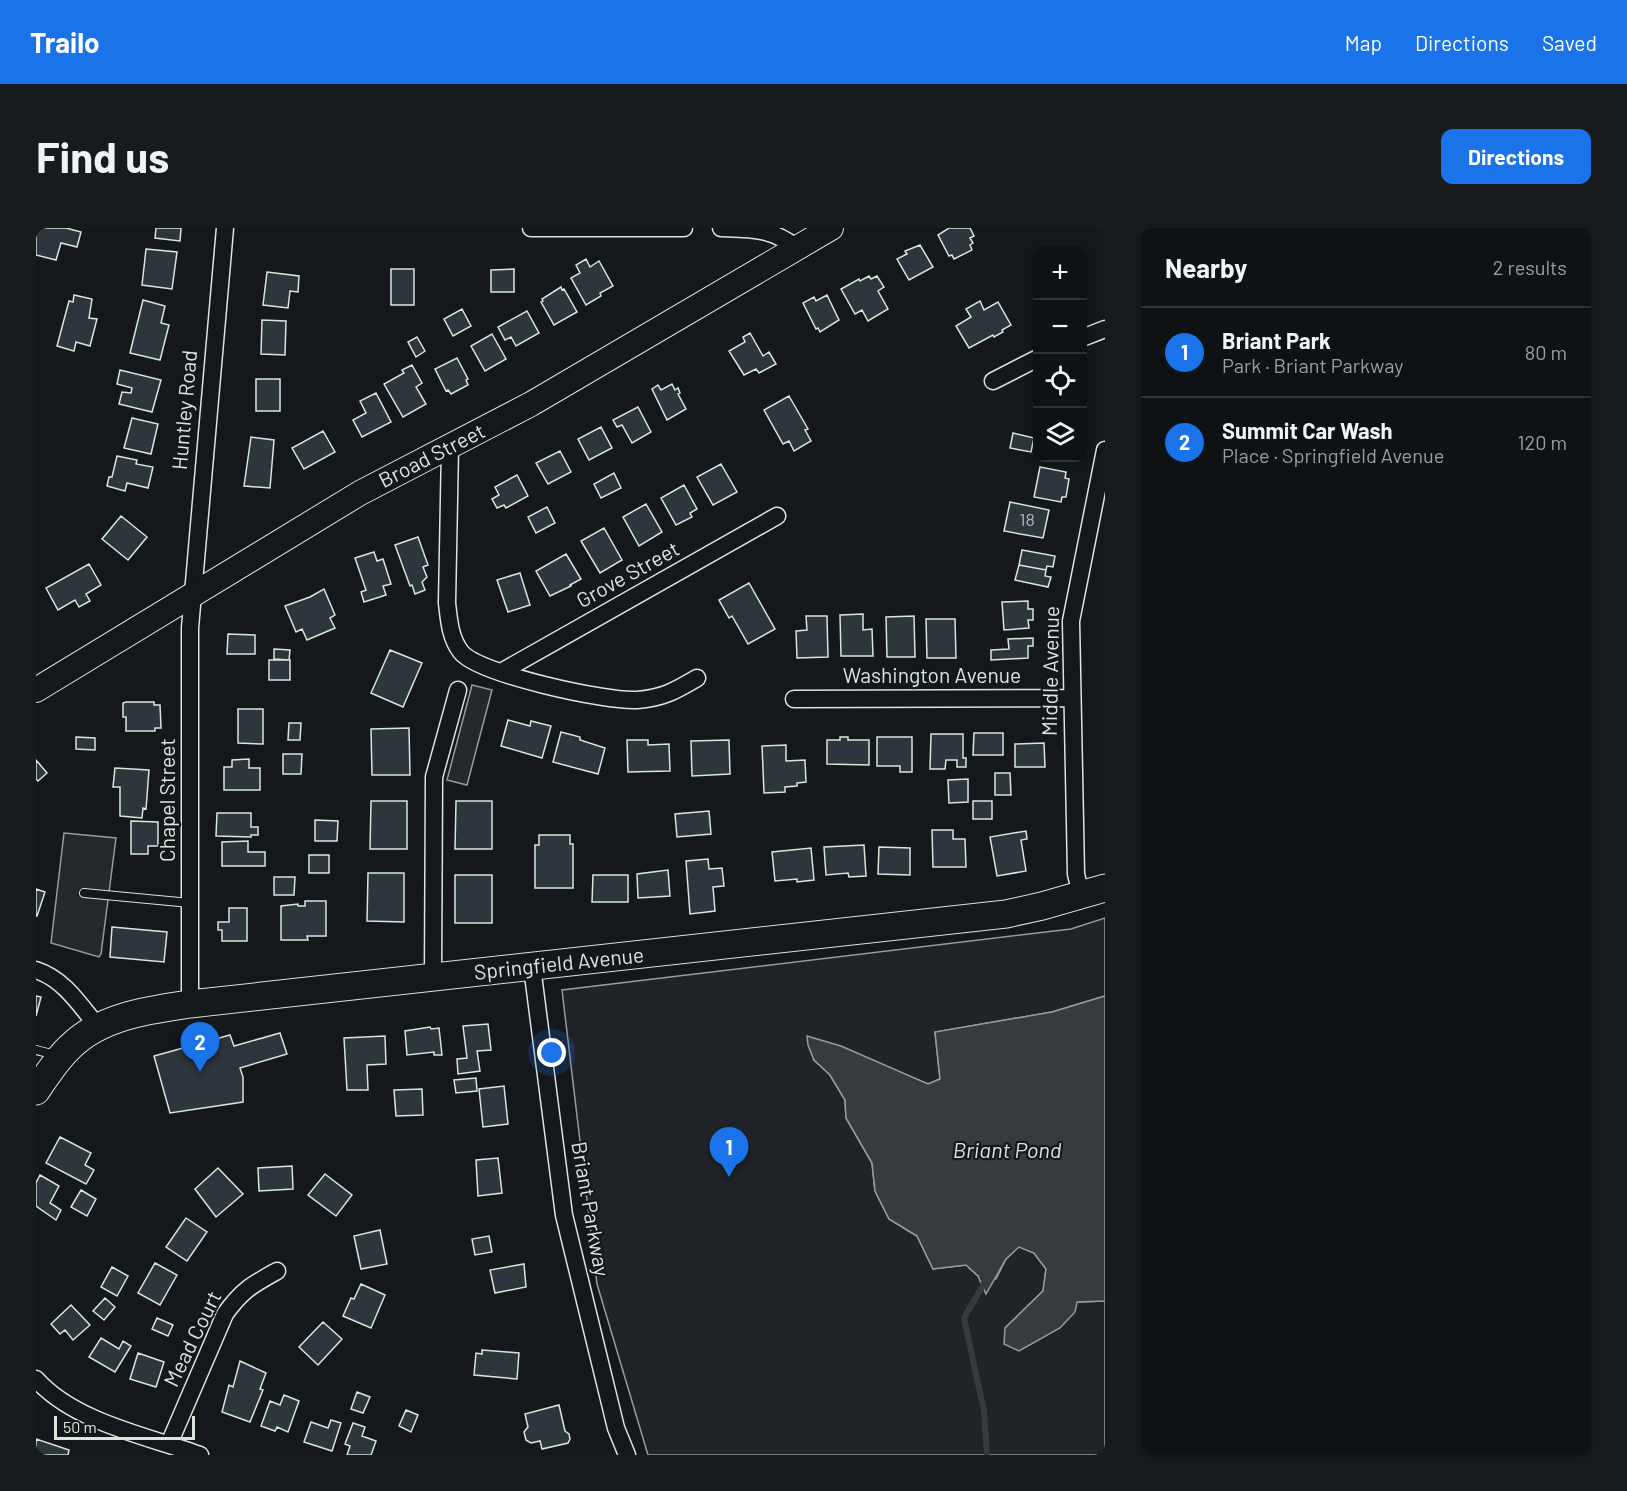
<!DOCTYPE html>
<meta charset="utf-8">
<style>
:root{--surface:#0f1215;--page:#181b1e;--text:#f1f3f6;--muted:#9b9ea0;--line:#2f3234;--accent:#1a73e8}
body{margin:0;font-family:Barlow,sans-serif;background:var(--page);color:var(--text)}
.controls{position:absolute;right:18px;top:18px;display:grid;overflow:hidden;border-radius:12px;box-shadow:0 3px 9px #0003}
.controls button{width:54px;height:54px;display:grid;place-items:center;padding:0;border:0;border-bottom:2px solid var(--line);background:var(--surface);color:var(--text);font:30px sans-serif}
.scale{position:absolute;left:18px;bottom:15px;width:141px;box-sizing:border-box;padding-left:6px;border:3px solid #d8e6dc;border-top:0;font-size:16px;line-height:21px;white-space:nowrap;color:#d8e6dc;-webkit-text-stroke:4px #14181c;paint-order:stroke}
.you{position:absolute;left:516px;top:825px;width:21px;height:21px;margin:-15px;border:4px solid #fff;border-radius:50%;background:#1a73e8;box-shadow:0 0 0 9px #1a73e833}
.badge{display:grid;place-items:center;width:39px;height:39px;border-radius:50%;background:var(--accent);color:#fff;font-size:20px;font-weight:700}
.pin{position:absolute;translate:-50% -50px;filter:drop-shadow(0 2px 3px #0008)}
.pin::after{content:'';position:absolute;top:32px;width:21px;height:18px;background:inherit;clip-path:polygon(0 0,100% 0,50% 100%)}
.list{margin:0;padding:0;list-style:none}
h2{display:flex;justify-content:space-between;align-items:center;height:78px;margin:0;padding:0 24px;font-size:26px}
h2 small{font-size:20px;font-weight:400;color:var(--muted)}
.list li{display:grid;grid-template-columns:39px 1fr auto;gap:18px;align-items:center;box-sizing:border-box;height:90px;padding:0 24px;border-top:2px solid var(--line)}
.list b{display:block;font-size:22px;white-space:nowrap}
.list p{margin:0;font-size:20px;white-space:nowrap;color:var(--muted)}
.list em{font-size:20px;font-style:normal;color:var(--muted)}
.icon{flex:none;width:33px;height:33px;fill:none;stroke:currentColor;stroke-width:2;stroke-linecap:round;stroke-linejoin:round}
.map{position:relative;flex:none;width:1069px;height:1227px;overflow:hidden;border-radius:12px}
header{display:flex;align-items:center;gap:36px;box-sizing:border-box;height:84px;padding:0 30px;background:var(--accent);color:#fff}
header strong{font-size:28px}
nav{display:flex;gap:33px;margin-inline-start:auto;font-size:21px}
.intro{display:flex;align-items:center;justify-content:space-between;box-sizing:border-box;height:144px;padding:0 36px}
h1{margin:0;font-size:42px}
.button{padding:15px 27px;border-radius:12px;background:var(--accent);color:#fff;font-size:21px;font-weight:700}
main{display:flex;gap:36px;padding:0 36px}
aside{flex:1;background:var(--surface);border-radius:12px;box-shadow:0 3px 9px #0003}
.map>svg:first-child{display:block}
.green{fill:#202428;stroke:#939e99;stroke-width:1.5}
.parking{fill:#24282b;stroke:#939e99;stroke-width:1.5}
.water{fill:#363b3e;stroke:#939e99;stroke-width:1.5}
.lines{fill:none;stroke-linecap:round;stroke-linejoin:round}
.stream{stroke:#363b3e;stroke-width:6}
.building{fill:#2c363c;stroke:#d8e6dc;stroke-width:1.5}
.service-casing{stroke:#d8e6dc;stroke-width:10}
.minor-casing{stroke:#d8e6dc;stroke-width:19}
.secondary-casing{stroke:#d8e6dc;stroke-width:26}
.primary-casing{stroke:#d8e6dc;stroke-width:29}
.service{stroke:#14181c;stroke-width:8}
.minor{stroke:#14181c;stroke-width:16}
.secondary{stroke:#14181c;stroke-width:24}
.primary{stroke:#14181c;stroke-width:27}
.labels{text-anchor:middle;stroke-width:4.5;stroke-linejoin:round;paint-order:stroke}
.number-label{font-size:18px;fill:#adbab4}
.street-label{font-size:21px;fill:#d8e6dc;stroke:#14181c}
.water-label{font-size:22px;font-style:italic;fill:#d8e6dc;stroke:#14181c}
</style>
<header>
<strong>Trailo</strong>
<nav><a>Map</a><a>Directions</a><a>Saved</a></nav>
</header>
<div class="intro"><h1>Find us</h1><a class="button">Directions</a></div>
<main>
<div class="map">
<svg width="1069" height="1227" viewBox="0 0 1069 1227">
<rect width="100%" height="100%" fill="#14181c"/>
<path class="green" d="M 1069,690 L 1069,768 L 1016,784 L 899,804 L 904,851 L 892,856 L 856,842 L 778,832 L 794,847 L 809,872 L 810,890 L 836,935 L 839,963 L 853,991 L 881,1008 L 897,1041 L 930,1037 L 942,1048 L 960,1051 L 970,1031 L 983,1018 L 998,1025 L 1010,1041 L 1007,1063 L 969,1100 L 1041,1074 L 1069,1073 L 1069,1227 L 612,1227 L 561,1056 L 526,762 L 1035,701 Z"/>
<path class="parking" d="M 436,457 L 456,462 L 431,557 L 411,552 Z
M 28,605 L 80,610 L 65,726 L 63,729 L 15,715 Z"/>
<path class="water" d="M 1069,768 L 1069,1073 L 1041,1074 L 1039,1084 L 1024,1100 L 983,1123 L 968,1116 L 969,1100 L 1007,1063 L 1010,1041 L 998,1025 L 983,1019 L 970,1031 L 950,1066 L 942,1048 L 930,1037 L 897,1041 L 881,1008 L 853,991 L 839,963 L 836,935 L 810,890 L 809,872 L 794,847 L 778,832 L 772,817 L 771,808 L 805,818 L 892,856 L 904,851 L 899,804 L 1016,784 Z"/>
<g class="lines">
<path class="stream" d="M 950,1052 L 928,1090 L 948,1183 L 951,1227"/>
</g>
<path class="building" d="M 0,0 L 30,0 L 45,4 L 41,19 L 25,15 L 20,32 L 0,27 Z
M 120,0 L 145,0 L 144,13 L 119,10 Z
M 913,0 L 934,0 L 938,8 L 934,10 L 937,15 L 934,17 L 936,22 L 918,31 L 916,27 L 913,28 L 902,7 Z
M 884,17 L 897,39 L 873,52 L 861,31 L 871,26 L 869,23 Z
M 110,21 L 141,24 L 136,61 L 106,57 Z
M 550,31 L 554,39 L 563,33 L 577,58 L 564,65 L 565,68 L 550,77 L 535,50 L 544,45 L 540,37 Z
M 355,41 L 378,41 L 378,77 L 355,77 Z
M 478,41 L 478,64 L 455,64 L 455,42 Z
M 231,44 L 263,48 L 262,64 L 254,63 L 252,80 L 227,77 Z
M 833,48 L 835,51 L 841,48 L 848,59 L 842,63 L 852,81 L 832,93 L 826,82 L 819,86 L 805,61 L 823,51 L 824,53 Z
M 525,59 L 526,62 L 528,61 L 541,84 L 518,97 L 505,74 L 507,73 L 506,71 Z
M 38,67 L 56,71 L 53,90 L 61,91 L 54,118 L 40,114 L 38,123 L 21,118 L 33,73 L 37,74 Z
M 791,67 L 803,92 L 784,104 L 782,100 L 780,101 L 767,75 L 778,69 L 780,73 Z
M 107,72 L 129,78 L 125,95 L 133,97 L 124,132 L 94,125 Z
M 944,73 L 948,82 L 962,74 L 975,97 L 966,102 L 967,104 L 958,109 L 957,107 L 933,120 L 920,98 L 935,89 L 930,81 Z
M 426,81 L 435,98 L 417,108 L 408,91 Z
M 491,83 L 503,105 L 480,118 L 475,109 L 469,112 L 462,99 Z
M 226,92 L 250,93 L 249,127 L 225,126 Z
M 714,105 L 727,128 L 733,124 L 740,136 L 723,145 L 720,141 L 708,147 L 693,123 L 709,114 L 707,109 Z
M 456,106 L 470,131 L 449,143 L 435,118 Z
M 381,109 L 389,123 L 380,129 L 372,114 Z
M 421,130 L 432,151 L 430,152 L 432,157 L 415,166 L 412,162 L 410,163 L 399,141 Z
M 376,137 L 386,155 L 380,159 L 390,176 L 367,189 L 348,156 L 368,145 L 366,142 Z
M 84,142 L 125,152 L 116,184 L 83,176 L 86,164 L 95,165 L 96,160 L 81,156 Z
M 220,151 L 244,151 L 244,183 L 220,183 Z
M 636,156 L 639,162 L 642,160 L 644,165 L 642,166 L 650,181 L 631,192 L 616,161 L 622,157 L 625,162 Z
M 340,165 L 355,194 L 326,209 L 317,192 L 330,185 L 324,173 Z
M 753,168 L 772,201 L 769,202 L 775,213 L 758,223 L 753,213 L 747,216 L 728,182 Z
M 602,179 L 615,204 L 596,215 L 586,197 L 581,199 L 577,192 Z
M 96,190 L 122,196 L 115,226 L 88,220 Z
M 565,199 L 576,220 L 553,232 L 542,211 Z
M 287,203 L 299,224 L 268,241 L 256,220 Z
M 977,205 L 998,210 L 995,224 L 974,220 Z
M 215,209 L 238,212 L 234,260 L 208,258 Z
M 524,223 L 535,244 L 512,256 L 500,235 Z
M 81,228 L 101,232 L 100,236 L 117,239 L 112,260 L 91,255 L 89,263 L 71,258 L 73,249 L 76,249 Z
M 685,236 L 701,264 L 677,277 L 661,249 Z
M 1004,239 L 1030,244 L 1029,250 L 1033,251 L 1030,269 L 1026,269 L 1025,274 L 998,269 Z
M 578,245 L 585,260 L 565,270 L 558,256 Z
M 481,247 L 492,268 L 470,280 L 468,277 L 461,280 L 456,271 L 463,267 L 459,259 Z
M 648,257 L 661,281 L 654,285 L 656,289 L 640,297 L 625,270 Z
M 974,274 L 1013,282 L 1007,310 L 968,303 Z
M 610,276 L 626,304 L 603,318 L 587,289 Z
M 511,279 L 519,295 L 500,305 L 492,289 Z
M 85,288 L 111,309 L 92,332 L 66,311 Z
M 568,300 L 586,332 L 564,345 L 545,313 Z
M 382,309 L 392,337 L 387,339 L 391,349 L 386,354 L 389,362 L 379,366 L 376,357 L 374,358 L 359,317 Z
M 986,322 L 1019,328 L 1017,339 L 1011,338 L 1010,342 L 983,337 Z
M 338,324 L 341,333 L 347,331 L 355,356 L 347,358 L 350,367 L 328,374 L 325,364 L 330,362 L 319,330 Z
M 530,326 L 545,351 L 534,357 L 535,358 L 514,368 L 500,343 Z
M 53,336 L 65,357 L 50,366 L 54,373 L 43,379 L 39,372 L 22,382 L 10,360 Z
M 983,337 L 1010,342 L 1009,348 L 1015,349 L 1012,359 L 979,352 Z
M 484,345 L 494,377 L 472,384 L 461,352 Z
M 713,355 L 739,401 L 712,416 L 696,388 L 693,390 L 683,372 Z
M 288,361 L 299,387 L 294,390 L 299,400 L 271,412 L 266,401 L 260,404 L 249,378 L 274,369 Z
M 992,373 L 992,381 L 997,381 L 997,392 L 992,392 L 993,400 L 968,402 L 966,374 Z
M 827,386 L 827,402 L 836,401 L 837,428 L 805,428 L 804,387 Z
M 770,388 L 791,388 L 792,429 L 761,430 L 760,403 L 771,402 Z
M 878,388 L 879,429 L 851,429 L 850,389 Z
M 890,391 L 919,391 L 920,430 L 891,430 Z
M 192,406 L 219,407 L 219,426 L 191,426 Z
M 997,410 L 997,418 L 992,418 L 992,430 L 955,432 L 955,422 L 973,421 L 972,411 Z
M 238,421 L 254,422 L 253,432 L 238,431 Z
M 354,422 L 386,435 L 367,479 L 335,465 Z
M 233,432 L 254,432 L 254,452 L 233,452 Z
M 90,474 L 118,474 L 118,477 L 124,477 L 125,500 L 119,500 L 119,503 L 90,503 L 90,489 L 87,489 L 87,475 Z
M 202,481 L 227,481 L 227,516 L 202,515 Z
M 472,492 L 494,498 L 495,493 L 515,498 L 506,530 L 465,518 Z
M 253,495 L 265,495 L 264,512 L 252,512 Z
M 373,500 L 374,547 L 336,547 L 335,501 Z
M 525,504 L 544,509 L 544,512 L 569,520 L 562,546 L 517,534 Z
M 938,505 L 967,505 L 967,527 L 937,527 Z
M 895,506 L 927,506 L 927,530 L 930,530 L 930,539 L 921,539 L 921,532 L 910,532 L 909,541 L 894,541 Z
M 40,509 L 59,510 L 59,522 L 40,521 Z
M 804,509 L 812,509 L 812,512 L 833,512 L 833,537 L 791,536 L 791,512 L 804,512 Z
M 841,509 L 876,509 L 876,544 L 864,544 L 864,538 L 841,538 Z
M 591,512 L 612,512 L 612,517 L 633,516 L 634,543 L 592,544 Z
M 693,512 L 694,546 L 656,548 L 655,513 Z
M 1008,515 L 1009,539 L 979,539 L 979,516 Z
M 750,517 L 750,533 L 769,532 L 770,554 L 761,555 L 761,558 L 749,559 L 749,564 L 728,565 L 726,518 Z
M 247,526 L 266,526 L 265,546 L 247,546 Z
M 213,531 L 213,540 L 224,540 L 224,562 L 188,562 L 188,539 L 196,539 L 196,532 Z
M 0,532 L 11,545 L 2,553 L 0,551 Z
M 79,540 L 113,542 L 110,581 L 107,580 L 106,590 L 84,588 L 84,559 L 77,559 Z
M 959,545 L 974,545 L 975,567 L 959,567 Z
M 932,551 L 932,574 L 913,575 L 912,552 Z
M 335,573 L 371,573 L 371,621 L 334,621 Z
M 420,573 L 456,573 L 456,621 L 419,621 Z
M 937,573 L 956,573 L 956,591 L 937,591 Z
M 673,583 L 675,606 L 641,609 L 639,586 Z
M 181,585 L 215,585 L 215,599 L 222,599 L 222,607 L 215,607 L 215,609 L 180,608 Z
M 279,592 L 302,593 L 301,613 L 279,613 Z
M 95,593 L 122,594 L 122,618 L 112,618 L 112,626 L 95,626 Z
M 896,602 L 917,602 L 917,611 L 929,611 L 930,639 L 897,639 Z
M 990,603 L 991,611 L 985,612 L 990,643 L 961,648 L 954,609 Z
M 503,607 L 534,607 L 534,616 L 537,616 L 537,660 L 499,660 L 499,617 L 503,617 Z
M 212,613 L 212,624 L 229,624 L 229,638 L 186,638 L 186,614 Z
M 828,617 L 830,648 L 813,649 L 812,645 L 790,647 L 788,619 Z
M 843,619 L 874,620 L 874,647 L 842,646 Z
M 775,620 L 778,652 L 761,654 L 761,651 L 739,653 L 736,624 Z
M 273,627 L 293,627 L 293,645 L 273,645 Z
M 672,631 L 673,641 L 686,640 L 688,658 L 677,659 L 679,683 L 654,686 L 650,633 Z
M 632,642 L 634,668 L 602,670 L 601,646 Z
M 332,645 L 368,645 L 368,694 L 331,693 Z
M 419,647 L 456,647 L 456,695 L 419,695 Z
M 557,647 L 592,647 L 592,674 L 556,674 Z
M 238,649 L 259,649 L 258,667 L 238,667 Z
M 0,661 L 9,664 L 1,688 L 0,688 Z
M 269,673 L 290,673 L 290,708 L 271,708 L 272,712 L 245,712 L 245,678 L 262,676 L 262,678 L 269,678 Z
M 193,680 L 211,680 L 211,713 L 186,713 L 186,702 L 182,702 L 182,694 L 193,694 Z
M 76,699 L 131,704 L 128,734 L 74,729 Z
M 0,768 L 5,769 L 0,788 Z
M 452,796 L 455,822 L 441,823 L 444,843 L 422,846 L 421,831 L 431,830 L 427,798 Z
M 394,799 L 395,801 L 403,800 L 406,827 L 398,827 L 398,824 L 371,827 L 369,803 Z
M 244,805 L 251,826 L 204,840 L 207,849 L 207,874 L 134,885 L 118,828 L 194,807 L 198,818 Z
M 349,808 L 350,836 L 331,837 L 332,862 L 311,862 L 308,810 Z
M 440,850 L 441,863 L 420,865 L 418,852 Z
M 468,858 L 472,896 L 447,899 L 443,861 Z
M 386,861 L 387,887 L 360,888 L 358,862 Z
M 24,909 L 55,925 L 49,937 L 58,942 L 50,956 L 10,935 Z
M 462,930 L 466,965 L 442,968 L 440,932 Z
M 256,938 L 257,961 L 223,963 L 222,940 Z
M 182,940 L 207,966 L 180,989 L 159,961 Z
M 289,946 L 316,967 L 300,988 L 272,967 Z
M 4,947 L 23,958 L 14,975 L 25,982 L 20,992 L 0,978 L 0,955 Z
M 45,962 L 60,971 L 51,988 L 35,979 Z
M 150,990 L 171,1004 L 151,1033 L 130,1019 Z
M 344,1002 L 351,1036 L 325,1041 L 318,1008 Z
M 453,1008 L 456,1024 L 439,1027 L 436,1011 Z
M 119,1035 L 141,1047 L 124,1077 L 102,1065 Z
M 488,1036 L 490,1059 L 459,1065 L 454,1042 Z
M 76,1039 L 92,1048 L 81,1068 L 65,1059 Z
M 325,1056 L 349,1067 L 335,1100 L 307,1088 L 315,1070 L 318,1071 Z
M 69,1070 L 79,1079 L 68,1092 L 57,1083 Z
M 35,1077 L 54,1097 L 37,1112 L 29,1102 L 24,1106 L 15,1096 Z
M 121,1090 L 137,1097 L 132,1108 L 116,1101 Z
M 287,1094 L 306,1111 L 282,1137 L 263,1119 Z
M 65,1110 L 83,1121 L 87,1113 L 95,1118 L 79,1144 L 53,1129 Z
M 446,1122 L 483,1125 L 481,1151 L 438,1147 L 440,1125 L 446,1126 Z
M 102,1125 L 128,1134 L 120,1159 L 94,1151 Z
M 204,1133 L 230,1145 L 224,1161 L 227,1162 L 214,1194 L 186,1184 L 193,1157 L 197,1159 Z
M 321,1164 L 334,1169 L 327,1185 L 315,1181 Z
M 248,1167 L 263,1173 L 252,1204 L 241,1199 L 239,1203 L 225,1198 L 234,1173 L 244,1177 Z
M 523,1177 L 529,1203 L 533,1206 L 534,1211 L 532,1215 L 506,1221 L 504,1213 L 495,1215 L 490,1212 L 488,1204 L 492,1199 L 489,1186 Z
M 370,1182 L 382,1187 L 375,1204 L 363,1198 Z
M 295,1192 L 305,1195 L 296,1223 L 268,1214 L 275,1194 L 292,1200 Z
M 317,1195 L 329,1199 L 326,1208 L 340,1213 L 335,1227 L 311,1227 L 314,1218 L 309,1216 Z
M 0,1211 L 33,1222 L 32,1227 L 0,1227 Z"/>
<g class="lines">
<g class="service-casing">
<path id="service" d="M 48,665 L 154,675
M 0,822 L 20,827"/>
</g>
<g class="minor-casing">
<path id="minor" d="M 495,0 L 648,0
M 685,0 C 717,1 735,0 761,20
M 1046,110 L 1069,101
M 957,153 L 1002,130
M 414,219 L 411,375 C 413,392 414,410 425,424 C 442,446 571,474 601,472 C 627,470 639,463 661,450
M 465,444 L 741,288
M 758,471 L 1035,470
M 1045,667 L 1040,646 L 1035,393 L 1069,222
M 496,739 L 528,987 L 580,1200 L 591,1227
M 0,742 C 28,751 44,777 62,799
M 397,750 L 398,549 L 422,462
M 154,776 L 154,400 L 189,0
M 0,1151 C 38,1194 111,1208 164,1227
M 133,1216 L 189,1086 C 206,1062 216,1057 241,1043"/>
</g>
<g class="secondary-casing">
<path id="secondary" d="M 0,462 L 324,265 L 495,176 L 795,0"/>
</g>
<g class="primary-casing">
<path id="primary" d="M 0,863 C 10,848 21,831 34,819 C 65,788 113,782 154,776 L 970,686 L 1006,678 L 1069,660"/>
</g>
<use href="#service" class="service"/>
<use href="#minor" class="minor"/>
<use href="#secondary" class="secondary"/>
<use href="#primary" class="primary"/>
</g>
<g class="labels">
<g class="number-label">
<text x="991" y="298">18</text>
</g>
<g class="street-label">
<text transform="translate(149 182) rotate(-85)" y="7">Huntley Road</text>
<text transform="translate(396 228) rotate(-27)" y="7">Broad Street</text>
<text transform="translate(592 347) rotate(-29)" y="7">Grove Street</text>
<text transform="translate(1015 443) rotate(-89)" y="7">Middle Avenue</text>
<text x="896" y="455">Washington Avenue</text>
<text transform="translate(132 572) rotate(-90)" y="7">Chapel Street</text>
<text transform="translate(523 736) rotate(-6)" y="7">Springfield Avenue</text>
<text transform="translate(554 981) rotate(80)" y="7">Briant Parkway</text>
<text transform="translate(157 1111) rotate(-64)" y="7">Mead Court</text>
</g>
<g class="water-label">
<text x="971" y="930">Briant Pond</text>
</g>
</g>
</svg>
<div class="controls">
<button>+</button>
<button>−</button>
<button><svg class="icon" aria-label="locate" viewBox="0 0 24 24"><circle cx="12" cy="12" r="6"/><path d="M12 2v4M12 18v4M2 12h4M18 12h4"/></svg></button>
<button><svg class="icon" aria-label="layers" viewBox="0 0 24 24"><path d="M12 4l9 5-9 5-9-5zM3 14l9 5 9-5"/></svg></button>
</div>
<div class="scale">50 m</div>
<div class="you"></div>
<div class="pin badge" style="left:693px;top:949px">1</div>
<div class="pin badge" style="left:164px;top:844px">2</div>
</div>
<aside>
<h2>Nearby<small>2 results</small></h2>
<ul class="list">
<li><span class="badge">1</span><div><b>Briant Park</b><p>Park · Briant Parkway</p></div><em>80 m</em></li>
<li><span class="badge">2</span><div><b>Summit Car Wash</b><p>Place · Springfield Avenue</p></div><em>120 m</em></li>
</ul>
</aside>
</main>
